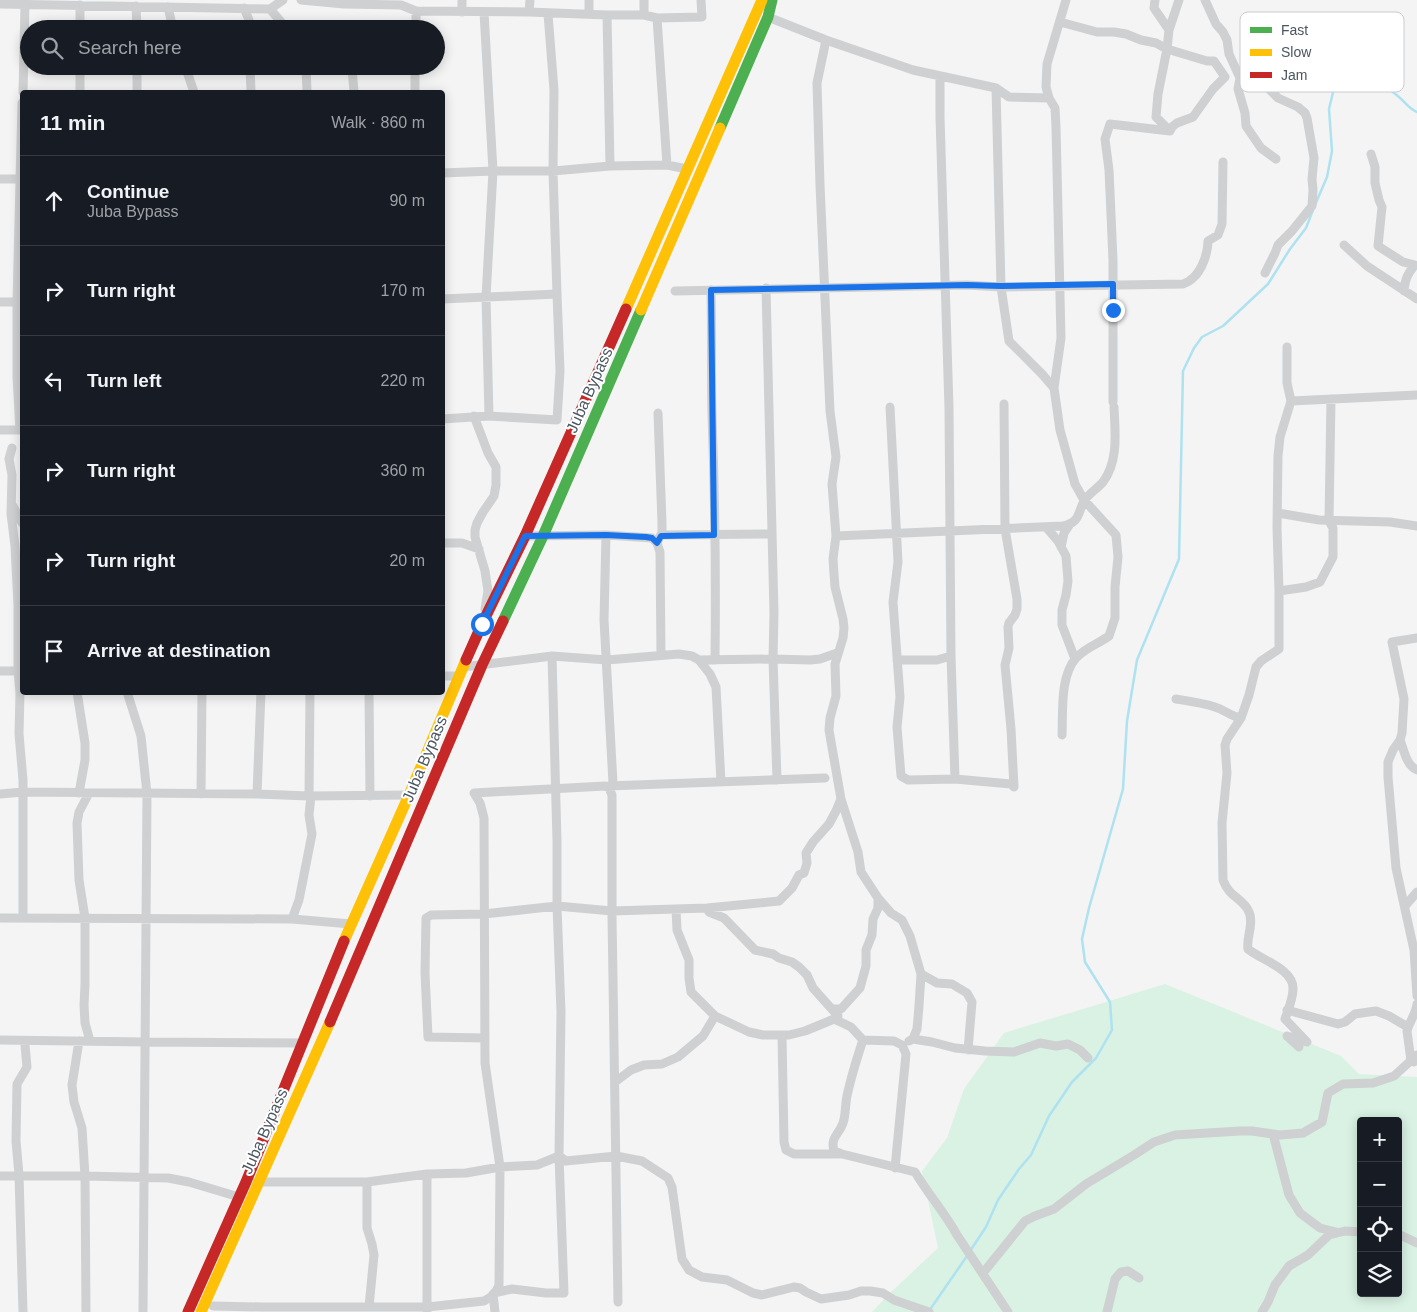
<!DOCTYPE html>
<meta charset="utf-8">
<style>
:root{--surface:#171b24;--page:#242831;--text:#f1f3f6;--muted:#9ea1a6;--line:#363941}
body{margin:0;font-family:Arial,sans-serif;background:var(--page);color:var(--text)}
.controls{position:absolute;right:15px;bottom:15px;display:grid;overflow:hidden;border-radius:5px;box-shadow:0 2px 12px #0003}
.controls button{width:45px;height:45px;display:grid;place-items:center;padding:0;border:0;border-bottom:1px solid var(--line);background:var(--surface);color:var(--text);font:25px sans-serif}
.stop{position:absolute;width:15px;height:15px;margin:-11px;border:4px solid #1a73e8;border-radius:50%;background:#fff}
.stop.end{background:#1a73e8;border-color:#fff;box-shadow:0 1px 5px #0008}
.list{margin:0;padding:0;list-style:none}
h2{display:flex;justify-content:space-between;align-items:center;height:65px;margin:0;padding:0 20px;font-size:21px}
h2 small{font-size:16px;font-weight:400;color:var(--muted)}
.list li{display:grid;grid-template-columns:32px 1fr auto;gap:15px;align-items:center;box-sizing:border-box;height:90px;padding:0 20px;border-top:1px solid var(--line)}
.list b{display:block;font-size:19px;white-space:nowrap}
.list p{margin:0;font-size:16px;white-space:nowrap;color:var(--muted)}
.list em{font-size:16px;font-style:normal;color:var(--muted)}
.icon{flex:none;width:28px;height:28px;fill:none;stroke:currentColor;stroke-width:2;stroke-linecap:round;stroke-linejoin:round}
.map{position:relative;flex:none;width:1417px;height:1312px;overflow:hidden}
.search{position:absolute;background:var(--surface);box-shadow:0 2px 12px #0003;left:20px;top:20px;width:425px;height:55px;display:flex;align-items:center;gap:12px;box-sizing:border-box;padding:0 18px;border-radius:28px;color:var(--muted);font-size:19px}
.panel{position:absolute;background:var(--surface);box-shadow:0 2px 12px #0003;left:20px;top:90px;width:425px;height:605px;border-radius:5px}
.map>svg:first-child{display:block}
.green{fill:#d9f2e3;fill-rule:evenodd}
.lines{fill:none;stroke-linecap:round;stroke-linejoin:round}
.stream{stroke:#aee2f0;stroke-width:2.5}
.street{stroke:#ced0d2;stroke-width:9}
.fast{stroke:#4caf50;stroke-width:11}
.slow{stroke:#ffc107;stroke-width:11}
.jam{stroke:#c62828;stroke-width:11}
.route{stroke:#1a73e8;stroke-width:6}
.labels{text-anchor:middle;stroke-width:4;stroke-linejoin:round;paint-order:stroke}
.street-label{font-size:16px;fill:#4a5661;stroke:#fff}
.key{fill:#fff;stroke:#c9ccd0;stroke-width:1}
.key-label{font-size:14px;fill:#4a5661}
</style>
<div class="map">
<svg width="1417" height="1312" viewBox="0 0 1417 1312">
<rect width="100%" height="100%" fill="#f4f4f4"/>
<path class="green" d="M 1165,984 L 1341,1056 L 1359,1074 L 1417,1077 L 1417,1312 L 872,1312 L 889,1294 L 938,1248 L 922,1171 L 947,1138 L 964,1089 L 1004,1033 ZM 1361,1121 L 1398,1121 L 1398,1293 L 1361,1293 Z"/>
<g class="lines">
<path class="stream" d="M 1315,205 L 1327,177 L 1332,151 L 1329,109 L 1335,84 C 1340,82 1345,79 1350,77 C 1367,72 1386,86 1399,97 C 1406,103 1409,109 1417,112
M 970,1251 L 986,1227 L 998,1200 L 1019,1169 L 1031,1155 L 1049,1116 L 1072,1082 L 1096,1058 L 1112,1030 L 1110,1002 L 1085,962 L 1082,939 L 1089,908 L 1123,789 L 1127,721 L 1137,660 L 1179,559 L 1183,371 L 1194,348 L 1202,337 L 1223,326 L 1268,284 L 1290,249 L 1306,228 L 1313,210
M 929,1311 L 967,1256"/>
<path class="street" d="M 301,0 L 344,4 L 401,5 L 416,11 L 529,12 L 607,15 L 644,15 L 657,18 L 702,17 L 701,0
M 644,0 L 644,15
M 1155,0 L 1154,8 L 1169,30
M 1205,0 L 1216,24 L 1223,32 L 1227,40 L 1229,54 L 1240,78 L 1265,85 L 1278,98 L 1298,107 L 1305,113 L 1307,118 L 1314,158 L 1312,179 L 1313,190 L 1312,206 L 1292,231 L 1278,245 L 1275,253 L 1265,273
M 0,4 L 270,9 L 283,0
M 80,5 L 80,29
M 136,6 L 137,29
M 168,7 L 173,29
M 244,8 L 249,20 L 249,29
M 270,9 L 287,29
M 462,12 L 462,0
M 484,12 L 493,171 L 486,297 L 489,416
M 529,12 L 530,0
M 548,14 L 554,90 L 553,171 L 557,294
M 589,14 L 589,0
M 607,15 L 610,166
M 768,17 L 826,40 L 913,70 L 996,88 L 1009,97 L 1049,98
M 657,18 L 667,165
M 1060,22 L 1097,32 L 1114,32 L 1126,34 L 1141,40 L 1156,43 L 1167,49 L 1158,94 L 1156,117 L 1170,131
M 416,29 L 416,11
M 826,40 L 817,83 L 820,185 L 830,411 L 836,457 L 832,484 L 836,536 L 833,559 L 834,574 L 835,587 L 843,619 L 844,628 L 843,638 L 835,664 L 836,696 L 830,718 L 829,730 L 841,799 L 858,852 L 861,872 L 878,898 L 891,913 L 902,920 L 910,936 L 921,974 L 919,1006 L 917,1029 L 913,1039
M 80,66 L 80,92
M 137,66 L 137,92
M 185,66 L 194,92
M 250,66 L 251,92
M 306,66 L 307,92
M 352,68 L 354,92
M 1240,78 L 1238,89 L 1245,113 L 1246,126 L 1261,148 L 1276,159
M 996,88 L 1001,287 L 1183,284 C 1186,283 1190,281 1193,278 C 1202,270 1208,253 1208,241 L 1218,235 L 1222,224 L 1223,162
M 23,92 L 25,5
M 415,92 L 415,66
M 1371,154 L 1375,167 L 1375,183 L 1379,200 L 1382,207 L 1378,246 L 1403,262 L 1415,265 C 1407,274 1405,280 1404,291
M 442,173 L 493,171 L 553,171 L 610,166 L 667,165 L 687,169
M 0,179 L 22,179
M 1344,245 L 1367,266 L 1417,299
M 766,288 L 774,613 L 773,659 L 777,780
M 711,290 C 712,332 711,374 712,416 C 715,497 716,579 715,660
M 675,291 L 967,285 L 1001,287 L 1009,341 L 1042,374 L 1054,388 L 1060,430 L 1075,484 L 1084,500 L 1116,535 L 1118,557 L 1115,587 L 1115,618 L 1109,636 C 1098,644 1085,648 1076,658 C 1060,676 1063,711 1062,735
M 442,299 L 557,294 L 560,371 L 557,420 L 489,416 L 442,419
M 0,302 L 22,302
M 1054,388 L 1061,338 L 1056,127 L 1055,108 L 1049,98 L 1046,87 L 1047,64 L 1066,0
M 1291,401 L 1417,395
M 1113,402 L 1113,260 L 1109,170 L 1105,139 L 1110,124 L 1170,131 L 1172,127 L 1177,123 L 1193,117 L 1213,89 L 1225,77 L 1214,61 L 1207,61 L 1167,49 L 1169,30 L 1179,0
M 890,407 L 898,562 L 893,602 L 900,697 L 897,727 L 901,776 L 908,780 L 955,779 L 1011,784 L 1014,787 L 1011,729 L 1005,665 L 1009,648 L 1008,627 L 1009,623 L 1015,615 L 1017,609 L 1017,599 L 1005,529 L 1004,404
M 474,416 L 488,453 L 496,467 L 496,485 L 494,496 L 483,512 L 477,523 L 475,530 L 475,537 L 485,571 L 488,591 L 485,609
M 0,430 L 22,430
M 20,430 L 17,377 L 17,302 L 22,103
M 12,448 L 9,459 L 12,475 L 11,514 L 15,546 L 18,605 L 18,671 L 20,693 L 19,734 L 23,780 L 23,918
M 13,506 L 22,523
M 1278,513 L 1319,520 L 1390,522 L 1417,526
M 1046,527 L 1058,541 L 1066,556 L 1068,581 L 1066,595 L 1062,610 L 1062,625 L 1075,659
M 606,535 L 604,620 L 613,783
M 661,535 L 772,534
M 525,536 L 606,535 L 652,538 L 657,543 L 660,552 L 661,655
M 836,536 L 1063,526 C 1080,522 1077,515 1084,501 C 1088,494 1097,489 1103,482 C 1119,461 1115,431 1114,407
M 442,543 L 462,543 L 479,549
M 657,543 L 662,532 L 662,523 L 658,413
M 1061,547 L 1064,533 L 1070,524
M 1279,591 L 1277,528 L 1278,456 L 1280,437 L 1291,401 L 1287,383 L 1287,347
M 1417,638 L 1392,642 L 1404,699 L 1402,733 L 1400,740 L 1393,750 L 1388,762 L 1388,777 L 1396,868 L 1414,950 L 1417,996
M 951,656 L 955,779
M 699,660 L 773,659 L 810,660 L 820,659 L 837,653
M 897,660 L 937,660 L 951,656 L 949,408 L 940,117 L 940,76
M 463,667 L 552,656 L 607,660 L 679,654 L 692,656 L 699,660 L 710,674 L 716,687 L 721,782
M 0,671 L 22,671
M 442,676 L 459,676
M 77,692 L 85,743 L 85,760 L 79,793
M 127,692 L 141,736 L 147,794 L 143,1312
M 369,692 L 370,796
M 1176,699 C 1189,701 1203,703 1215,707 C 1225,710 1230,716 1241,718
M 1400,740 C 1404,750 1406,765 1417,770
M 608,786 L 825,778
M 89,793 L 79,812 L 77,823 L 79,880 L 85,918 L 85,985 L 84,1005 L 85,1023 L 90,1041
M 0,794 L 23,792 L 257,794 L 309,796 L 409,795
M 201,794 L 202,692
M 257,794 L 261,692
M 309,796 L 310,692
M 1405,906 L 1417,892
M 676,909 L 677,930 L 689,960 L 689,978 L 691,992 L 715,1016 L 749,1032 L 763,1035 L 789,1035 L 805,1031 L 834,1019 L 838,1016 L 813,988 L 807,975 L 799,967 L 792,962 L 779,958 L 773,954 L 755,950 L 724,918 L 709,912 L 707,908
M 0,918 L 292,919 L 351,924
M 292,919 L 299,900 L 312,834 L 309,815 L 311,796
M 921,974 L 937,983 L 952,984 L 967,993 L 972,1002 L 968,1050
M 832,1009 L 841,1009 L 860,988 L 866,966 L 866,950 L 872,935 L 873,919 L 878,908 L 878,898
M 1287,1010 L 1338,1024 L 1345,1022 L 1355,1014 L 1376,1011 L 1389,1016 L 1408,1027
M 834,1019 L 851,1027 L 863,1040 L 894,1041 L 902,1045 L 906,1054 L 895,1168
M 782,1036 L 784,1142 L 786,1150 L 794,1154 L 839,1154
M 485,1038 L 428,1037 L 425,973 L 426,918 L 431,915 L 484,914 L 557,906 L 612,911 L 707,908 L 779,901 L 792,888 L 799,875 L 804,873 L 807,863 L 806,853 L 813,842 L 829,824 L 836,811 L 841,799
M 0,1040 L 146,1042 L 302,1043
M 863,1040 C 857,1058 851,1077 847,1096 C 845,1105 846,1114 843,1123 C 839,1135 830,1137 834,1151 L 842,1154 L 915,1172 C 928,1194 945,1213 957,1235 L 1008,1312
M 79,1041 L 72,1085 L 74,1102 L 82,1128 L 85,1176 L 86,1312
M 909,1041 L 913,1039 L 932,1042 L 955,1048 L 985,1051 L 1014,1052 L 1040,1043 L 1056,1046 L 1068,1044 L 1080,1050 L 1088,1058
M 1299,1047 L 1287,1036 L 1307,1042 L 1285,1019 C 1288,1010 1293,999 1293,989 C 1294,969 1261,960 1248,949 C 1246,937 1255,922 1248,910 C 1242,898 1229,897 1223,880 L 1222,823 L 1227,773 L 1225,745 L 1227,739 L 1241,718 L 1249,695 L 1256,667 L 1261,661 L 1279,649 L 1279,591 L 1306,587 L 1320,582 L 1333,557 L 1333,528 L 1329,521 L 1331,399
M 1414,1062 L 1411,1061 L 1407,1031 C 1409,1022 1416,1014 1417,1004
M 615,1082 L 631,1070 L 644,1065 L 662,1064 L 678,1057 L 703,1036 L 715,1016
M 1273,1134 L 1289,1195 L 1300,1213 L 1320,1228 L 1336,1232
M 427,1174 L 427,1311
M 0,1176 L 85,1176 L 168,1178 L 189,1182 L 239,1197
M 257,1182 L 367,1182 L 427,1174 L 466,1173 L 500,1167 L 537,1165 L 559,1156 L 566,1161 L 616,1156 L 642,1161 L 668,1178 L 672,1187 L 682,1259 L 689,1270 L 702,1277 L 727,1280 L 753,1293 L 762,1295 L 794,1287 L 800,1288 L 806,1292 L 821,1299 L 849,1295 L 861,1291 L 870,1291 L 883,1293 L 894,1300 L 929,1312
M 367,1182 L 367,1228 L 372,1244 L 374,1255 L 369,1307
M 1398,1234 L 1417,1243
M 983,1273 L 1025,1221 L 1035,1216 L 1054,1209 L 1086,1184 L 1134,1155 L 1154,1142 L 1175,1135 L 1240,1131 L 1252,1131 L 1280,1135 L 1303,1133 L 1322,1122 L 1328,1093 L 1343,1084 L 1373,1083 L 1394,1076 L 1417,1055
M 494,1293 L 512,1289 L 546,1293 L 564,1293 L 559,1156 L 561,1012 L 557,906 L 557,841 L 552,656
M 493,1294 L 495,1312
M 213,1306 L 262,1307 L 427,1307 L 484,1301 C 492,1297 496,1293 499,1285 L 500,1167 L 485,1063 L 484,818 L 480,803 L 474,793 L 605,786 L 609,788 L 612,795 L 612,916 L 618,1302
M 23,1312 L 19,1175 L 16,1141 L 17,1084 L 27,1067 L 25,1045
M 1107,1312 L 1115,1279 L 1121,1272 L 1128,1271 L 1139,1278
M 1262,1312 L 1268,1302 L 1275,1285 L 1289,1266 L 1308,1255 L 1329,1235 L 1345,1231 L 1361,1232"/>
<path class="fast" d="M 720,128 L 768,17 L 772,0
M 503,621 L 543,536 L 641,310"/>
<path class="slow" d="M 626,309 L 762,0
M 641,310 L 720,128
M 344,941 L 409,795 L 466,660
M 201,1312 L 330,1022"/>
<path class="jam" d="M 466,660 L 482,624 L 525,536 L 626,309
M 330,1022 L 482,665 L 503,621
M 188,1312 L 246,1182 L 344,941"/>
</g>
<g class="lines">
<path class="route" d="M 482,624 L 525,536 L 606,535 L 646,537 L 652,538 L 657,543 L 661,536 L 714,535 L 711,290 L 967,285 L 1001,286 L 1113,284 L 1113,310"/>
</g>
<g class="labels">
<g class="street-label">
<text transform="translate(589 390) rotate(-66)" y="6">Juba Bypass</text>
<text transform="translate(424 759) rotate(-67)" y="6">Juba Bypass</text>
<text transform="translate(264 1131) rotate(-66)" y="6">Juba Bypass</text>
</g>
</g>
<rect x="1240" y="12" width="164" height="80" rx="8" class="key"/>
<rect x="1250" y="27" width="22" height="6" fill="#4caf50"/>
<rect x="1250" y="49" width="22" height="7" fill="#ffc107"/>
<rect x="1250" y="72" width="22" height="6" fill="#c62828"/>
<g class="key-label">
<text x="1281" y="35">Fast</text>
<text x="1281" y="57">Slow</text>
<text x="1281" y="80">Jam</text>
</g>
</svg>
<div class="controls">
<button>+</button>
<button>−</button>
<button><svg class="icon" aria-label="locate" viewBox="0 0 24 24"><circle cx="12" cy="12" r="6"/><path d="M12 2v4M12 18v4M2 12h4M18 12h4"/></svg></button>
<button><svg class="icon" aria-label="layers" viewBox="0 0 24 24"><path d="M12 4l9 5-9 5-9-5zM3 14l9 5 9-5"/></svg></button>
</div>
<div class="stop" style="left:482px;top:624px"></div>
<div class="stop end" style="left:1113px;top:310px"></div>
<div class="search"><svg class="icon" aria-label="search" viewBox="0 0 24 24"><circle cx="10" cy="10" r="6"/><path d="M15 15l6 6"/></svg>Search here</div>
<section class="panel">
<h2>11 min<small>Walk · 860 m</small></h2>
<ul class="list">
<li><svg class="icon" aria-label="ahead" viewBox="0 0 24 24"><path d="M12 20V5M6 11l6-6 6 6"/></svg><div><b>Continue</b><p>Juba Bypass</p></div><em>90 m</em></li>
<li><svg class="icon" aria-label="right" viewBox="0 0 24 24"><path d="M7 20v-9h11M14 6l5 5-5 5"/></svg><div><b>Turn right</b></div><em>170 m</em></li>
<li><svg class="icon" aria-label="left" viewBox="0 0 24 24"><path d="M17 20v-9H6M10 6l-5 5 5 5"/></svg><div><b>Turn left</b></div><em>220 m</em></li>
<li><svg class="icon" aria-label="right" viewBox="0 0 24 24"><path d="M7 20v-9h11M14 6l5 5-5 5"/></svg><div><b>Turn right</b></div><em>360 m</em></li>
<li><svg class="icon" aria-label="right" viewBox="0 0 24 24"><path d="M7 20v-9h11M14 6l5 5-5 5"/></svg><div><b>Turn right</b></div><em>20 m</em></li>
<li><svg class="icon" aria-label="arrive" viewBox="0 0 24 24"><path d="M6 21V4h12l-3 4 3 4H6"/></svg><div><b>Arrive at destination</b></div></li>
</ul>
</section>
</div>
